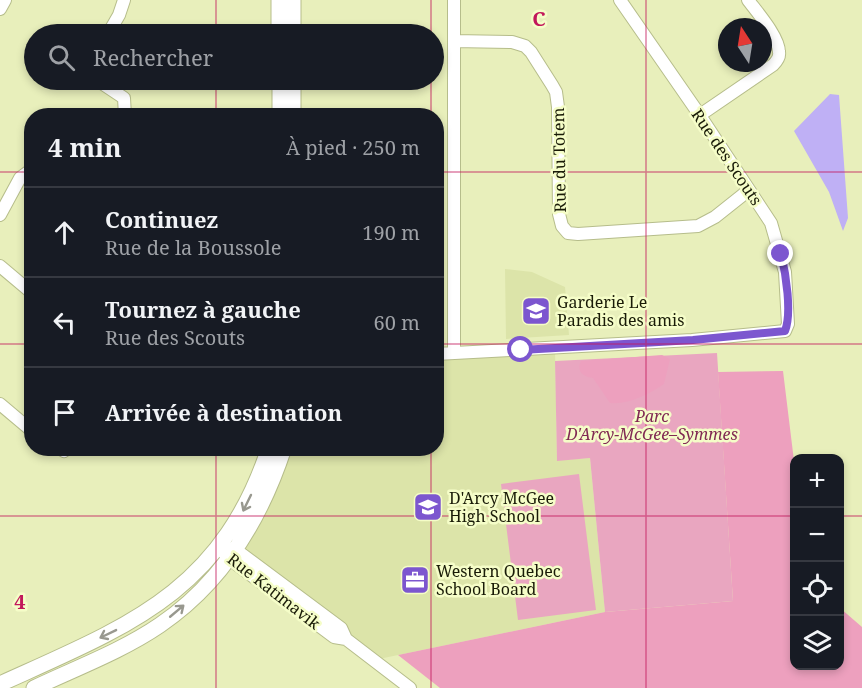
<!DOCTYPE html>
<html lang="fr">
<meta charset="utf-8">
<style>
:root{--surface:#171b24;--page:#242831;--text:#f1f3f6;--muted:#9ea1a6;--line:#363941}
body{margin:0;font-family:"Noto Serif",serif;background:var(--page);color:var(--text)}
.controls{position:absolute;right:18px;bottom:18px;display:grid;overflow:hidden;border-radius:12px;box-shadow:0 3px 9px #0003}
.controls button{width:54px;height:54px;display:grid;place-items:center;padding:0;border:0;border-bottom:2px solid var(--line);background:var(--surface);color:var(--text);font:30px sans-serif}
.compass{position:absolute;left:718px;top:18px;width:54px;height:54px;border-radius:50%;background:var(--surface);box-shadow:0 3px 9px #0003;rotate:348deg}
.stop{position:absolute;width:18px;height:18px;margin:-14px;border:4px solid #7c56cf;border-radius:50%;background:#fff}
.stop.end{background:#7c56cf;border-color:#fff;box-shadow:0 2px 6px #0008}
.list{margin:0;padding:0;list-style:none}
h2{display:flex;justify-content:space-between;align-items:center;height:78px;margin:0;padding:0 24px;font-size:26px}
h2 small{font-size:20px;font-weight:400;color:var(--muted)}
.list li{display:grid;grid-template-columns:39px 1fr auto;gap:18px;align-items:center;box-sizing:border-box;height:90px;padding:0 24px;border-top:2px solid var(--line)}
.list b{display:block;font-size:22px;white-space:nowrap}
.list p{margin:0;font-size:20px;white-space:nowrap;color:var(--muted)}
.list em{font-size:20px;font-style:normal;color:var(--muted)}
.icon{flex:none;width:33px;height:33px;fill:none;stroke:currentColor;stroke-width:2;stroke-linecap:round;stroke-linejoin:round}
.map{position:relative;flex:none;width:862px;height:688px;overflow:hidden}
.search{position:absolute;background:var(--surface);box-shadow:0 3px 9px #0003;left:24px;top:24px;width:420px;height:66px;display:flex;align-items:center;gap:15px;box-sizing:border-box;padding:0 21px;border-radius:33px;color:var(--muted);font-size:22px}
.panel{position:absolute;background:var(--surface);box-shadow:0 3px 9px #0003;left:24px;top:108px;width:420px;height:348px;border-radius:24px}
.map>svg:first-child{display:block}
.built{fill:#dce4a9}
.green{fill:#e9a6c0}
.forest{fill:#eda0be}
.water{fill:#bfb0f5}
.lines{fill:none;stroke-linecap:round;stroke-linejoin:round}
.minor-casing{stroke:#b6bd8b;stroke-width:14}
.major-casing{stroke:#b6bd8b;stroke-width:17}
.minor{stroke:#fff;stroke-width:12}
.major{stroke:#fff;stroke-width:15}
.oneway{stroke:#98988f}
.route{stroke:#7c56cf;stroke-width:8}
.grid{fill:none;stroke:#c2185b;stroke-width:1.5;stroke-opacity:0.55}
.labels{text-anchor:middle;stroke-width:5;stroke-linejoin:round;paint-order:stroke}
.street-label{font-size:16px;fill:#191b07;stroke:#f5fdc8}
.poi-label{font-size:16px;fill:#191b07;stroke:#f5fdc8;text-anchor:start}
.park-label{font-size:16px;font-style:italic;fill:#812953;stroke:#f5fdc8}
.grid-label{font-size:20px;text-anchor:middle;font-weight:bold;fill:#c2185b;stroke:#f5fdc8;stroke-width:5;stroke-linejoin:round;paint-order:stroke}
</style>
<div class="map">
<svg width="862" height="688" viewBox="0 0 862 688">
<rect width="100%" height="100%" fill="#e8efbb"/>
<path class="built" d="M 505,269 L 532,272 L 565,287 L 569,335 L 506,339 Z
M 555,348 L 557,460 L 590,458 L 605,612 L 374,660 L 235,549 L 284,449 L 436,448 L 437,354 Z"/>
<path class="green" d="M 717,353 L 733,601 L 605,612 L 590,458 L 557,461 L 555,361 Z
M 579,474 L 596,610 L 518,620 L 501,484 Z"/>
<path class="forest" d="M 662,355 L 670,359 L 664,384 C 649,394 629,405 610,403 L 593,378 C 584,377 576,372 581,361 Z
M 783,371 L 794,461 L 794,666 L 840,666 L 840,608 L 862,627 L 862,688 L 440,688 L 398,655 L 605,612 L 733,601 L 718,372 Z"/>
<path class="water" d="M 830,94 L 839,95 L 848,218 L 843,231 L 829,192 L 794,131 Z"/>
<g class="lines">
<g class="minor-casing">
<path id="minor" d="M 454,0 L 454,352
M 0,9 L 5,0
M 108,34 L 119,15 L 124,0
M 454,41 L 512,42 L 525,46 L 531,52 L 552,85 L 556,92 L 558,107 L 559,214 L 562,226 L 568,233 L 578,234 L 698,226 L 715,217 L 749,190
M 97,80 L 124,98 L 125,116
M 700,115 L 773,65 C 777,61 780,57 779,52 C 779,37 757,12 748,0
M 0,215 L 20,178 L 32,169
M 0,266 L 32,293
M 436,354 L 692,340 L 785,331 L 788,324 L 785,272 L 771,223 L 699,114 L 620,0
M 0,404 L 32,431
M 59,448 L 64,451 L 67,448
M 219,547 L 228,558 L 334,637 L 346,639 L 410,688
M 228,548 L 235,549 L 341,628 L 346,639"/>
</g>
<g class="major-casing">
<path id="major" d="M 279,0 L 279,34
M 293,34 L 293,0
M 280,80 L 280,116
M 293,116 L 293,80
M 0,684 C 128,626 221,593 269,448
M 34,688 C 76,668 122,651 160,625 C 222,583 261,518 284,448"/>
</g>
<use href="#minor" class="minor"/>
<use href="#major" class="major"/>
</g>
<defs><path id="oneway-shaft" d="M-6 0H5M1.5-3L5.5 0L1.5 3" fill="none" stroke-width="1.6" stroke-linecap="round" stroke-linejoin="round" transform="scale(1.5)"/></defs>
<g class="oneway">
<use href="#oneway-shaft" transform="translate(247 503) rotate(116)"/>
<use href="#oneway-shaft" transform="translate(177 611) rotate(-40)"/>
<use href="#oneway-shaft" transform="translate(108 634) rotate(154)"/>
</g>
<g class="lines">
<path class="route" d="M 521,350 L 693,340 L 785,331 C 792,313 786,274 781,254"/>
</g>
<path class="grid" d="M 216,0 L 216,34M 431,0 L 431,34M 646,0 L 646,688M 216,80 L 216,116M 431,80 L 431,116M 0,172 L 32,172M 436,172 L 862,172M 0,344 L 32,344M 436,344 L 862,344M 216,448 L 216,688M 431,448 L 431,688M 0,516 L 794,516M 840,516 L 862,516"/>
<defs>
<g id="school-square" transform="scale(1.5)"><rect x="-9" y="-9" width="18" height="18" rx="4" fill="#7c56cf" stroke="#f5fdc8"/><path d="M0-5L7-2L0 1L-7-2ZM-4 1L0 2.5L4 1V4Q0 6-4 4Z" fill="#fff"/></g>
<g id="office-square" transform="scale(1.5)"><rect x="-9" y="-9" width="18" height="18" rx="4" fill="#7c56cf" stroke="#f5fdc8"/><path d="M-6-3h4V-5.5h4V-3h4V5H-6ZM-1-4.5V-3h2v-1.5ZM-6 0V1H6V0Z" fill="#fff"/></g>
</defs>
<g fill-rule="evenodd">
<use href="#school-square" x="536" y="311"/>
<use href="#school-square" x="428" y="507"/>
<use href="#office-square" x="415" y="580"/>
</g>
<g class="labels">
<g class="street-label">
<text transform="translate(727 157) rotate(56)" y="6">Rue des Scouts</text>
<text transform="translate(559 160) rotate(-91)" y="6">Rue du Totem</text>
<text transform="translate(274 591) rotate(38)" y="6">Rue Katimavik</text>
</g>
<g class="poi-label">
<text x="557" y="308">Garderie Le<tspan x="557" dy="18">Paradis des amis</tspan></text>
<text x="449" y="504">D'Arcy McGee<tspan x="449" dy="18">High School</tspan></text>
<text x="436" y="577">Western Quebec<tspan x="436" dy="18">School Board</tspan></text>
</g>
<g class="park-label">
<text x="652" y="422">Parc<tspan x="652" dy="18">D'Arcy-McGee–Symmes</tspan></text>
</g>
</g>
<g class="grid-label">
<text x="539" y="26">C</text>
<text x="20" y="609">4</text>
</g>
</svg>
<div class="controls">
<button>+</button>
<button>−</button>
<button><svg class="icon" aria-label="locate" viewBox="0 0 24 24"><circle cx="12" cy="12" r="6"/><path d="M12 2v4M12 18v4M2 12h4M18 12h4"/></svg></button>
<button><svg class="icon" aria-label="layers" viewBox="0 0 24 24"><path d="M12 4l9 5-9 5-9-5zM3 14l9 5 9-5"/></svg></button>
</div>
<svg class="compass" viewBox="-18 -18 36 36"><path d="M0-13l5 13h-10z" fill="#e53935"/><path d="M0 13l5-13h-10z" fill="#9ea1a6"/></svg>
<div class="stop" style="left:521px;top:350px"></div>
<div class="stop end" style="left:781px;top:254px"></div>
<div class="search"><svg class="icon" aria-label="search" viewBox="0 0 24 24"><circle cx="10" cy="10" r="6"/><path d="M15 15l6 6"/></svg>Rechercher</div>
<section class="panel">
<h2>4 min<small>À pied · 250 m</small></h2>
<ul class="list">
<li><svg class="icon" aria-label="ahead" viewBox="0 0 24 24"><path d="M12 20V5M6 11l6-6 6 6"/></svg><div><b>Continuez</b><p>Rue de la Boussole</p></div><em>190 m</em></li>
<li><svg class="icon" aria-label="left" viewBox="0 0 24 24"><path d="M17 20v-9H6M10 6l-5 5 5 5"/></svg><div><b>Tournez à gauche</b><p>Rue des Scouts</p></div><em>60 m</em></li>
<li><svg class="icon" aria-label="arrive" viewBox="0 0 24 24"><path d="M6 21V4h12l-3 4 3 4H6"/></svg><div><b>Arrivée à destination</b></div></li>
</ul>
</section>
</div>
